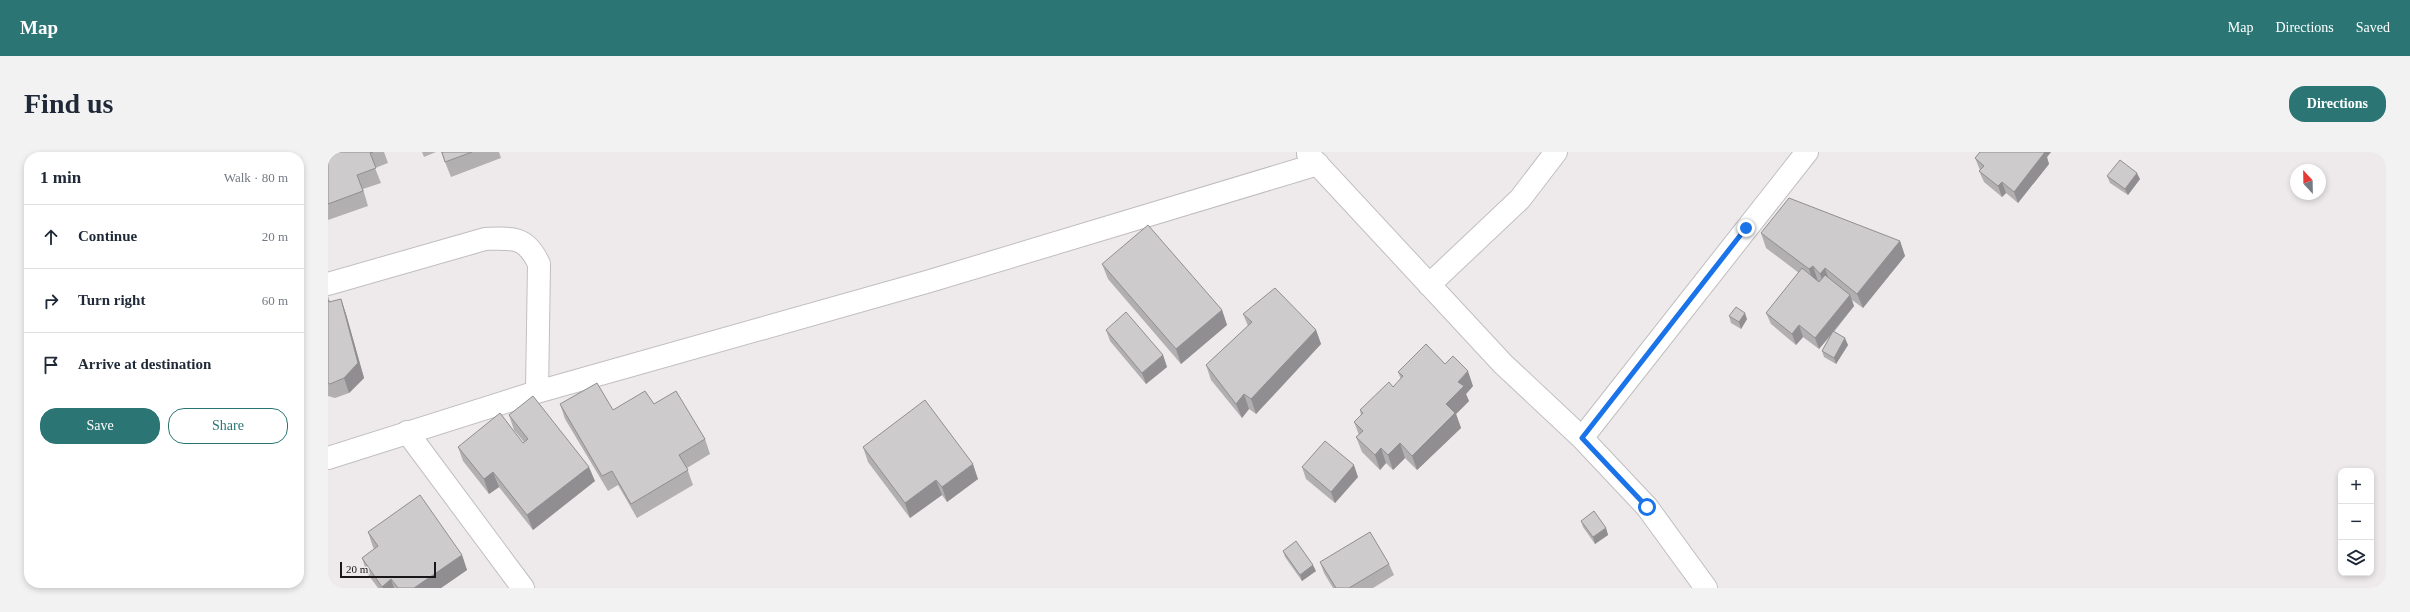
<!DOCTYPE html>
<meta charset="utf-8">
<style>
:root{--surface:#fff;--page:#f2f2f3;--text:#1f2937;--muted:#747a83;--line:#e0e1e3;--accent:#2b7575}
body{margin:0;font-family:"Times New Roman",serif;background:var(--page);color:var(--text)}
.controls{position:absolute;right:12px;bottom:12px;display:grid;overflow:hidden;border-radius:8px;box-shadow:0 2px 6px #0003}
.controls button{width:36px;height:36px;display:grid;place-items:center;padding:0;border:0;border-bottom:1px solid var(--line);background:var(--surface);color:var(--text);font:20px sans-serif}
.compass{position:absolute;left:1962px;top:12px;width:36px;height:36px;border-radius:50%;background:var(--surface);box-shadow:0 2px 6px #0003;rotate:338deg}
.scale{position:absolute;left:12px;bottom:10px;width:96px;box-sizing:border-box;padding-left:4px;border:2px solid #191718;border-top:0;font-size:11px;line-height:14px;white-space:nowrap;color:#191718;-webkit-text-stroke:3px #eeeaec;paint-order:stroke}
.stop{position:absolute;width:12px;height:12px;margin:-9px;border:3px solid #1a73e8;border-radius:50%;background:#fff}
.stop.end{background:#1a73e8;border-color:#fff;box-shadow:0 1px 4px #0008}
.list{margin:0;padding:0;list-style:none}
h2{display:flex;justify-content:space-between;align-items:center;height:52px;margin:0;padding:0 16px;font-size:17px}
h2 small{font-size:13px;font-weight:400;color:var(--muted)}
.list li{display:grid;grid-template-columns:26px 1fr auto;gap:12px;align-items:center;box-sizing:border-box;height:64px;padding:0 16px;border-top:1px solid var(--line)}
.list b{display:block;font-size:15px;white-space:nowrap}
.list em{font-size:13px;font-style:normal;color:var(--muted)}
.actions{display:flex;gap:8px;padding:12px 16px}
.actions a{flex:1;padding:9px 0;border:1px solid var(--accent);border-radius:16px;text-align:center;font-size:14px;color:var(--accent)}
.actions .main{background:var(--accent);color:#fff}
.icon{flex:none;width:22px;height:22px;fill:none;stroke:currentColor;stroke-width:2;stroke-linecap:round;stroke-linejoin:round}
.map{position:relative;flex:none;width:2058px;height:436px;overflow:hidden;border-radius:16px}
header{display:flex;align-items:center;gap:24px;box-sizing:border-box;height:56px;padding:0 20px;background:var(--accent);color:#fff}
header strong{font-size:19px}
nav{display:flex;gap:22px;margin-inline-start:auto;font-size:14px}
.intro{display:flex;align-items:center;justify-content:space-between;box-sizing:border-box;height:96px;padding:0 24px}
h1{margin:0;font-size:28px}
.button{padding:10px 18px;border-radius:16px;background:var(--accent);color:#fff;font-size:14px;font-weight:700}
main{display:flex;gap:24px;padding:0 24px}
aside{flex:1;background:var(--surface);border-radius:16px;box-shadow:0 2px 6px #0003}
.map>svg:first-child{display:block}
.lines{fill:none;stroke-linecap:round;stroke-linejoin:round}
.minor-casing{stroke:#c1bec0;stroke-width:24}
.minor{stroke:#fff;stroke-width:22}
.wall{fill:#b1afb0}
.shaded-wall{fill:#908e90}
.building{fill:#cecbcd;stroke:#908e90}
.route{stroke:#1a73e8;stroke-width:5}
</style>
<header>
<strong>Map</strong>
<nav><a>Map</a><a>Directions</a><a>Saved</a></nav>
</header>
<div class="intro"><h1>Find us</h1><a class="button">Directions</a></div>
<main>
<aside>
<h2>1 min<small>Walk · 80 m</small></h2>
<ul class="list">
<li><svg class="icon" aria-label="ahead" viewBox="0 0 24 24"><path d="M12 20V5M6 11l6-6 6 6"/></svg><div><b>Continue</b></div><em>20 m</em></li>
<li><svg class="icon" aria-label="right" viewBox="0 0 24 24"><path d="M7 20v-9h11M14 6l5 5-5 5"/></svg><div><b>Turn right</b></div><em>60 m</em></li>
<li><svg class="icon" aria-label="arrive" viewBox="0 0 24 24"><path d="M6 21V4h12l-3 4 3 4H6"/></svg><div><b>Arrive at destination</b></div></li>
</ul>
<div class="actions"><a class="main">Save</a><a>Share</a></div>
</aside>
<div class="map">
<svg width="2058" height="436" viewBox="0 0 2058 436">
<rect width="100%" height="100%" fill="#eeeaec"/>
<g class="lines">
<g class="minor-casing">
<path id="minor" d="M 980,2 L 1175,212 L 1254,286 L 1319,355 L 1378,436
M 0,132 L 157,87 C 185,86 198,84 211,112 L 209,240
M 1101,133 L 1192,47 L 1228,0
M 79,280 L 195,436
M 1254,286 L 1479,0
M 0,306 L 209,240 L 602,129 L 990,12"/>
</g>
<use href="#minor" class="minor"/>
</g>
<path class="wall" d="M 0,0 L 56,0 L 60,11 L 47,16 L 53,31 L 35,37 L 40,54 L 0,68 Z
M 94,0 L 108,0 L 96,5 Z
M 113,0 L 171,0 L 173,6 L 123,25 Z
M 1652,0 L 1723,0 L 1719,5 L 1719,4 L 1721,12 L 1690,51 L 1678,41 L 1674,45 L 1656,30 L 1651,19 L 1652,18 L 1647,6 Z
M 1779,24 L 1812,27 L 1800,43 L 1782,31 Z
M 1433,81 L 1572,89 L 1577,104 L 1535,156 L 1524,148 L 1526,154 L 1506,180 L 1520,193 L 1508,212 L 1496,205 L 1494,199 L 1503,183 L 1491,197 L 1475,185 L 1468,193 L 1443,172 L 1438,161 L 1471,121 L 1438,96 Z
M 774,112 L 894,158 L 899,173 L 853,212 L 780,127 Z
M 0,144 L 2,150 L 13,147 L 18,162 L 36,226 L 21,241 L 7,246 L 0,244 Z
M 915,162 L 988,178 L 993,192 L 928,262 L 921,257 L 914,266 L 883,228 L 878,213 L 920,174 Z
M 1401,164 L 1419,167 L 1413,177 L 1403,171 Z
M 778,178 L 835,203 L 839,215 L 818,232 L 782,189 Z
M 1117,212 L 1145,234 L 1138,242 L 1141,249 L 1128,262 L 1133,276 L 1089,318 L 1077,306 L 1065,318 L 1058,311 L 1052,318 L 1034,300 L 1028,285 L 1031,283 L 1026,270 L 1033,263 L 1032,258 L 1065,235 L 1073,227 L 1070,220 Z
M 232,252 L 285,258 L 326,252 L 377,287 L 382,302 L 359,316 L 365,333 L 309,366 L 290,333 L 280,339 L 237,267 Z
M 181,263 L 267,329 L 205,378 L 171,335 L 161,342 L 135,309 L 130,295 L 195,291 L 196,290 L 186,278 Z
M 535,295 L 650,327 L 619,350 L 614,343 L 582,366 L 540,310 Z
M 974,315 L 1030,325 L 1007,351 L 978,327 Z
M 1253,369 L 1278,376 L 1280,383 L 1267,392 L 1255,375 Z
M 40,380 L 134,403 L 139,418 L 113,436 L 50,436 L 39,421 L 34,406 L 46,397 L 45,395 Z
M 955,399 L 988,419 L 974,429 L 957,405 Z
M 992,410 L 1061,412 L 1066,423 L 1045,436 L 1005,436 L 996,421 Z"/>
<path class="shaded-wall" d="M 1717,0 L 1723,0 L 1719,5 Z
M 1717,0 L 1721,12 L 1690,51 L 1686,40 Z
M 1809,21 L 1812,27 L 1800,43 L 1797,37 Z
M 1674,30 L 1678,41 L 1674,45 L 1670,34 Z
M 1572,89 L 1577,104 L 1535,156 L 1529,142 Z
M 1485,114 L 1490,129 L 1486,132 L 1481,117 Z
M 1497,116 L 1502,131 L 1497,136 L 1492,122 Z
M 1522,143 L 1526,154 L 1491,197 L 1487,186 Z
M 13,147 L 18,162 L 36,226 L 21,241 L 16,226 Z
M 894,158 L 899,173 L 853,212 L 848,197 Z
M 1417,161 L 1419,167 L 1413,177 L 1411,170 Z
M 1471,173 L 1475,185 L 1468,193 L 1464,182 Z
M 988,178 L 993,192 L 928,262 L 923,247 Z
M 1517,186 L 1520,193 L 1508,212 L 1506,206 Z
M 835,203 L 839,215 L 818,232 L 814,221 Z
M 1140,219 L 1145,234 L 1138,242 L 1141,249 L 1128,262 L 1133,276 L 1089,318 L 1084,304 L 1118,252 L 1130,230 Z
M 916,242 L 921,257 L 914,266 L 908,252 Z
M 1072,291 L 1077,306 L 1065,318 L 1060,303 Z
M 1053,296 L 1058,311 L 1052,318 L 1047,303 Z
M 645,312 L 650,327 L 619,350 L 614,335 Z
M 1026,313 L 1030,325 L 1007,351 L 1003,340 Z
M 261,315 L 267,329 L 205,378 L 199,363 Z
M 165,320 L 171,335 L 161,342 L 156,327 Z
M 608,328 L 614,343 L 582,366 L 577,351 Z
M 1278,376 L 1280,383 L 1267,392 L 1265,385 Z
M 134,403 L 139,418 L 113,436 L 86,436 Z
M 985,413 L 988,419 L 974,429 L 972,423 Z
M 63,427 L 66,436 L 55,436 L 54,435 Z"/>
<path class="building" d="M 0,0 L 45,0 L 42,1 L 48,16 L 29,23 L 35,39 L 0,52 Z
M 114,0 L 144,0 L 117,10 Z
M 1652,0 L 1717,0 L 1686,40 L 1674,30 L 1670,34 L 1651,19 L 1656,14 L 1647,6 Z
M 1792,8 L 1809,21 L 1797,37 L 1779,24 Z
M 1461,46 L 1572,89 L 1529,142 L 1497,116 L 1492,122 L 1485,114 L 1481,117 L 1433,81 Z
M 820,73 L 894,158 L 848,197 L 774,112 Z
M 1474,116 L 1491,130 L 1497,123 L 1522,143 L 1487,186 L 1471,173 L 1464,182 L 1438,161 Z
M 947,136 L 988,178 L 923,247 L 916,242 L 908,252 L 878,213 L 924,170 L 915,162 Z
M 13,147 L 30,211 L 16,226 L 2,232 L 0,231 L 0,148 L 1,150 Z
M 1408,155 L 1417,161 L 1411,170 L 1401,164 Z
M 798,160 L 835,203 L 814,221 L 778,178 Z
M 1505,179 L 1517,186 L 1506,206 L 1494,199 Z
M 1098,192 L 1117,212 L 1125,204 L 1140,219 L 1130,230 L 1136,234 L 1118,252 L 1127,261 L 1084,304 L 1072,291 L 1060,303 L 1053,296 L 1047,303 L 1028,285 L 1035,279 L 1026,270 L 1035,261 L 1032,258 L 1061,230 L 1065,235 L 1075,224 L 1070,220 Z
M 269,231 L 285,258 L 317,239 L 326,252 L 348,239 L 377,287 L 351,303 L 360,318 L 303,352 L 284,319 L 274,324 L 232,252 Z
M 205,244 L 261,315 L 199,363 L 165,320 L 156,327 L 130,295 L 172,261 L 195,291 L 200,287 L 181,263 Z
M 597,248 L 645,312 L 614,335 L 608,328 L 577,351 L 535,295 Z
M 997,289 L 1026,313 L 1003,340 L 974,315 Z
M 92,343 L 134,403 L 86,436 L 70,436 L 63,427 L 54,435 L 34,406 L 50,394 L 40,380 Z
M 1266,359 L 1278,376 L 1265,385 L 1253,369 Z
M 1042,380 L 1061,412 L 1021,436 L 1008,436 L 992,410 Z
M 968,389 L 985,413 L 972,423 L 955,399 Z"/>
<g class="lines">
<path class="route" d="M 1319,355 L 1254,286 L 1418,76"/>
</g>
</svg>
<div class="controls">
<button>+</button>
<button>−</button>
<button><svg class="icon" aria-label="layers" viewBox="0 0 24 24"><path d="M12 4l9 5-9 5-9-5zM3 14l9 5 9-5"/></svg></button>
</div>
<svg class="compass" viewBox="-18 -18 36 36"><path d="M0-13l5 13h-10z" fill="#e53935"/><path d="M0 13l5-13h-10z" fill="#747a83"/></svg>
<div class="scale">20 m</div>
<div class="stop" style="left:1319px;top:355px"></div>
<div class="stop end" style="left:1418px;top:76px"></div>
</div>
</main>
